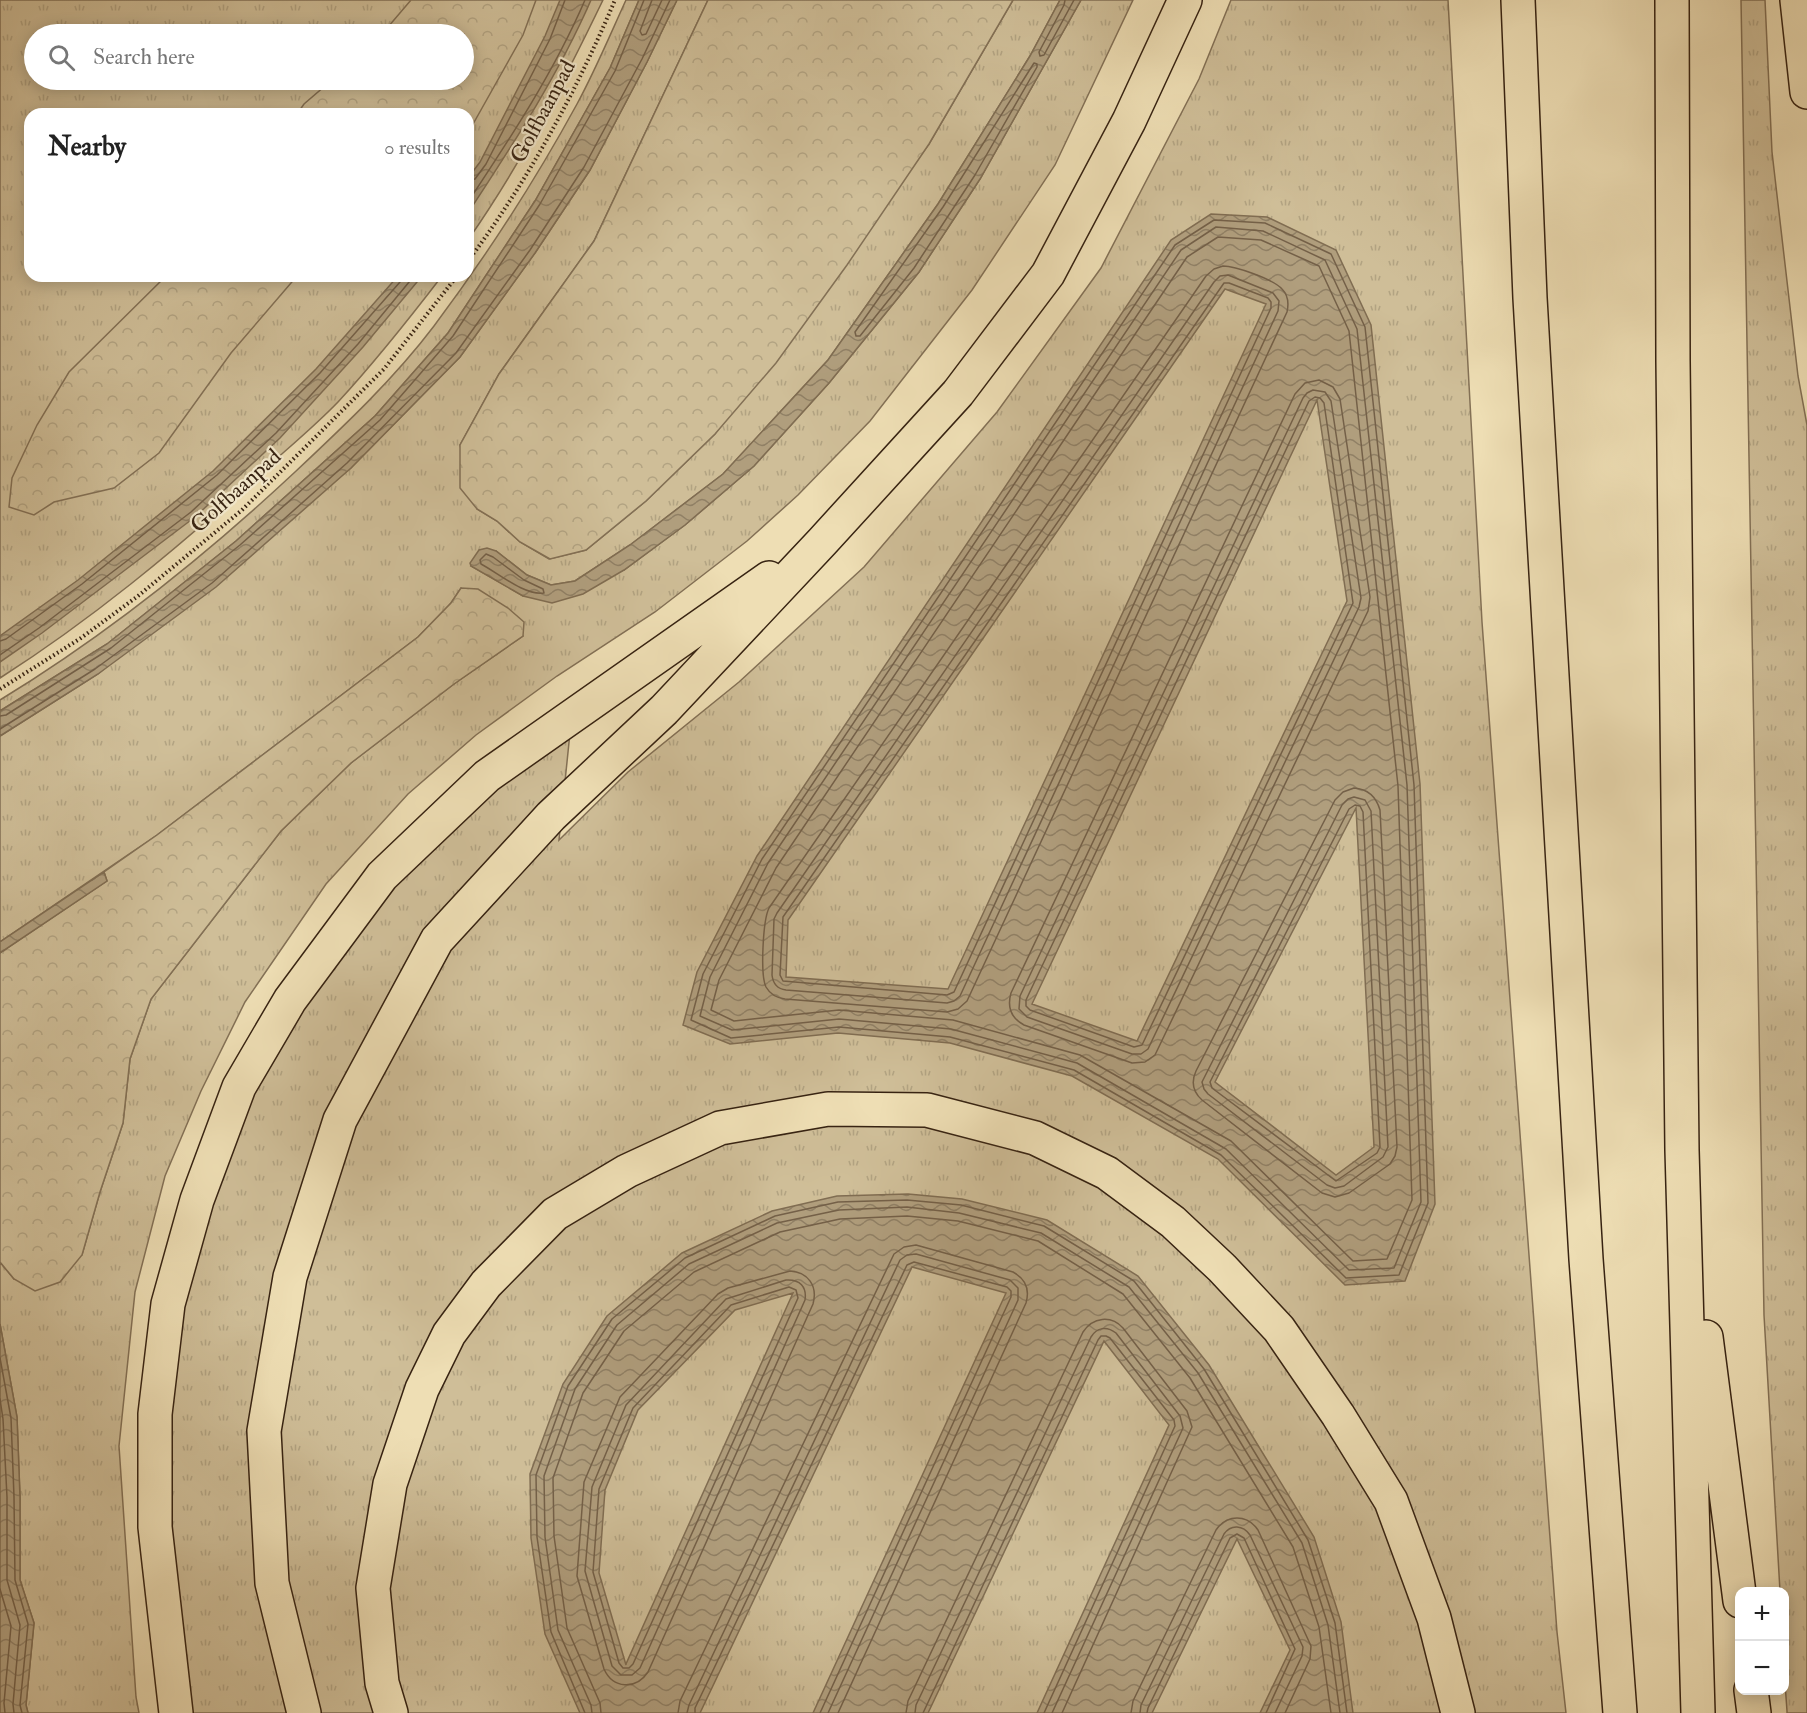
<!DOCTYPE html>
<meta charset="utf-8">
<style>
:root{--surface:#fff;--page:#f6f6f6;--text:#222;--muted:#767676;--line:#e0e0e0}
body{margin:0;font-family:"IM FELL Double Pica",serif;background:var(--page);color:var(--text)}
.controls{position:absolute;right:18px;bottom:18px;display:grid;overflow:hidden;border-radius:12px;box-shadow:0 3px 15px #0003}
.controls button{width:54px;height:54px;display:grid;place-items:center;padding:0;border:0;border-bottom:2px solid var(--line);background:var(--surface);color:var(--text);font:30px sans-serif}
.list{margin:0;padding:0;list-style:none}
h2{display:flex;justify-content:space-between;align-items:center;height:78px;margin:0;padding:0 24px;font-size:26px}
h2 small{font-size:20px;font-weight:400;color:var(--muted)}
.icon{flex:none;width:33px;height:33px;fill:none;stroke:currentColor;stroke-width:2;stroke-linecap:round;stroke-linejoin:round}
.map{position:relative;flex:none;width:1807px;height:1713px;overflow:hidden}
.search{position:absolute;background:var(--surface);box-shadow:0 3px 15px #0003;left:24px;top:24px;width:450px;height:66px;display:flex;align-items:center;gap:15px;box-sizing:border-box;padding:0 21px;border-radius:33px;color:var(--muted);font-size:22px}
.panel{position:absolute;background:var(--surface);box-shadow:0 3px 15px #0003;left:24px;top:108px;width:450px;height:174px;border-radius:18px}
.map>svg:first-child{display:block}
.grass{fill:url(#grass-tufts);stroke:#837055;stroke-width:1.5;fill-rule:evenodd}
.forest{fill:url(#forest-crowns);stroke:#837055;stroke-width:1.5}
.water{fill:url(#water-waves);stroke:#806d52;stroke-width:1.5;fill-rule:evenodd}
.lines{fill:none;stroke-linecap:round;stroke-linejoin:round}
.shore{stroke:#746048;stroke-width:1.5}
.motorway-casing{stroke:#372312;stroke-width:36}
.path{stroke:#372312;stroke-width:4;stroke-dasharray:1.5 3;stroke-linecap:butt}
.motorway{stroke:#eedeb4;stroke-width:33}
.labels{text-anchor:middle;stroke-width:4.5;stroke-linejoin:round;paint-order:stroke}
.street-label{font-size:22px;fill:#372312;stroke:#f4eace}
</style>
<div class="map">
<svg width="1807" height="1713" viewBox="0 0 1807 1713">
<defs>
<pattern id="grass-tufts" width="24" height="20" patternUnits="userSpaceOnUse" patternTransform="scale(1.5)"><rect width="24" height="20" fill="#cfbe98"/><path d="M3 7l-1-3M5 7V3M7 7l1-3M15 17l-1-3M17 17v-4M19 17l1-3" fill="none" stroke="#b2a382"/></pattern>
<pattern id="forest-crowns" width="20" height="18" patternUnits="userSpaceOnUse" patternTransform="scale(1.5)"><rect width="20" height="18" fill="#cfbe98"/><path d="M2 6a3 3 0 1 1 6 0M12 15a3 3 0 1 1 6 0" fill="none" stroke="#b2a382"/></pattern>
<pattern id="water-waves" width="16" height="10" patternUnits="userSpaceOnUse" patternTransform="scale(1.5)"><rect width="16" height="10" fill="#b09e7d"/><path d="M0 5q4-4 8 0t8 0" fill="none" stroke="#908065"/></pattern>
</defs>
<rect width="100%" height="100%" fill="#eedeb4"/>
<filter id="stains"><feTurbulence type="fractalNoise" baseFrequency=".00333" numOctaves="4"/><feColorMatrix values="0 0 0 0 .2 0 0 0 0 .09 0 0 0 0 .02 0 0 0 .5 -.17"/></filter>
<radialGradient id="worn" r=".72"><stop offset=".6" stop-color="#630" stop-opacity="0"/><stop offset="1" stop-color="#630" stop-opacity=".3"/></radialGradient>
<path class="grass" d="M 0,0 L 603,0 C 563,83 521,164 468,240 L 468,114 L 30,114 L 30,276 L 442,276 C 409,319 375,362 338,402 C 312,429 282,453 254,479 C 174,551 91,620 0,678 ZM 34,34 L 464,34 L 464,80 L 34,80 Z
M 626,0 L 639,0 L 610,68 L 535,201 L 448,333 L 375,416 L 236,541 L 107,644 L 0,711 L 0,700 C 108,634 203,558 295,472 C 344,426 394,379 434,326 C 487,255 535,181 577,104 C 595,71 610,35 626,0 Z
M 677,0 L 708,0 L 594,241 L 499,374 L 460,445 L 477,509 L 497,521 L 520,542 L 549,559 L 586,550 L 646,501 L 715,434 L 929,144 L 1013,0 L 1060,0 L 1030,56 L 938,204 L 828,360 L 723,474 L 630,545 L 575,581 L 551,585 L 527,575 L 496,551 L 471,566 L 523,596 L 624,570 L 685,525 L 754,466 L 829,383 L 919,272 L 980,179 L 1081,0 L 1133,0 L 1055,165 L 972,290 L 870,421 L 798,495 L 747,541 L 655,612 L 557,676 L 476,735 L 408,794 L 326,884 L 245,1002 L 201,1091 L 165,1176 L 135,1292 L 119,1446 L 136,1697 L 139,1713 L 28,1713 L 26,1705 L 34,1623 L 20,1580 L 20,1497 L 17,1417 L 0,1324 L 0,1262 L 14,1279 L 82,1255 L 100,1192 L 123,1123 L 130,1059 L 151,999 L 281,831 L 351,763 L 454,684 L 523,636 L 461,588 L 451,603 L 418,637 L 157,835 L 0,942 L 0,736 L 98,674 L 351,468 L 460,357 L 535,253 L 590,170 L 647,62 Z
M 1231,0 L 1448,0 L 1482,622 L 1557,1632 L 1566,1713 L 180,1713 L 177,1696 L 167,1418 L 177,1317 L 217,1182 L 259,1076 L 377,897 L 489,787 L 571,723 L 559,840 L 628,772 L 739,682 L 864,567 L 997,412 L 1101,268 L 1199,79 Z
M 1741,0 L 1765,0 L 1772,152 L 1798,376 L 1807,425 L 1807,1713 L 1787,1713 L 1787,1711 L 1784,1669 L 1784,1592 L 1780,1591 L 1764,1315 Z"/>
<path class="forest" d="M 411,0 L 536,0 L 523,35 L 468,133 L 468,114 L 297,114 L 304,104 L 332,80 L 464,80 L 464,34 L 382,34 Z
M 708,0 L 1013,0 L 929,144 L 847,265 L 776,363 L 715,434 L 646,501 L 586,550 L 550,559 L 520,542 L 497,521 L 477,509 L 460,488 L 460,445 L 499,374 L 594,241 Z
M 166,276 L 297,276 L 231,353 L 159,453 L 114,488 L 54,502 L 34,515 L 9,507 L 12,478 L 37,425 L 69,372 Z
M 461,588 L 478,589 L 508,608 L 524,622 L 523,636 L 454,684 L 351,763 L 281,831 L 151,999 L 130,1059 L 123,1123 L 100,1192 L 82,1255 L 60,1282 L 35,1291 L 14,1279 L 0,1262 L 0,953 L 107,881 L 104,872 L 157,835 L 418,637 L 451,603 Z"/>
<path class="water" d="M 560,0 L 591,0 C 558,76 513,144 468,213 L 468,178 L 480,162 L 545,36 Z
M 639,0 L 677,0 L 647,62 L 590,170 L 535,253 L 460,357 L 351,468 L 216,587 L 98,674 L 0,736 L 0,711 L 107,644 L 236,541 L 375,416 L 448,333 L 535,201 L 610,68 Z
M 1060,0 L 1081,0 L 980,179 L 919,272 L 829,383 L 754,466 L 685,525 L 624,570 L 583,594 L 552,603 L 523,596 L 471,566 L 470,563 L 479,550 L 487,548 L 496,551 L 527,575 L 551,585 L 575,581 L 630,545 L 723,474 L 828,360 L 938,204 L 1030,56 Z
M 1211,214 L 1267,217 L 1336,250 L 1371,325 L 1420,784 L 1435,1204 L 1405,1281 L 1345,1285 L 1218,1159 L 1072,1076 L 950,1043 L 838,1033 L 730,1044 L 683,1025 L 697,972 L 757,856 L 1171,240 ZM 1225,289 L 1266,304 L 948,989 L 786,977 L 788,920 ZM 1317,400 L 1347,601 L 1137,1041 L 1032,1004 ZM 1356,808 L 1374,1147 L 1336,1175 L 1215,1082 Z
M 398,276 L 422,276 L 363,347 L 280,438 L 195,517 L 42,633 L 0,662 L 0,636 L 78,580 L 213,471 L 316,369 Z
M 104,872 L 107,881 L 0,953 L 0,942 Z
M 908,1194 L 962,1199 L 1047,1220 L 1138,1276 L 1209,1365 L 1314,1537 L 1341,1622 L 1353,1713 L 1260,1713 L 1290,1650 L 1237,1539 L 1152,1713 L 1037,1713 L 1169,1425 L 1104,1341 L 928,1713 L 813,1713 L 1006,1293 L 912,1267 L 700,1713 L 580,1713 L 545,1634 L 531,1538 L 530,1474 L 563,1384 L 607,1316 L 682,1253 L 772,1211 L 837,1196 ZM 793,1293 L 626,1664 L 626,1665 L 599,1573 L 605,1490 L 638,1410 L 735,1310 Z
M 0,1324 L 17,1417 L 20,1497 L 20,1580 L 34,1623 L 26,1705 L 28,1713 L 0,1713 Z"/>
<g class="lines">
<path class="shore" d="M 652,0 L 640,31 L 642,35 L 646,34 L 662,0
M 1065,0 L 1064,5 L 1039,52 L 1040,56 L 1044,55 L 1074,0
M 1034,63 L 1037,64 L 1037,67 L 975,175 L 914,268 L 860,336 L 856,336 L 855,332 L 943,207 Z
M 468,181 L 475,179 L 486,164 L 550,39 L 565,0
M 468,202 C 511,137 554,72 585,0
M 1214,220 L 1265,223 L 1331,254 L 1365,327 L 1414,785 L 1428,1203 L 1399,1275 L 1346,1278 L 1221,1155 L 1074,1070 L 950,1037 L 839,1027 L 731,1038 L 691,1020 L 703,974 L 762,859 L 1175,245 Z
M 1216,227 L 1263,231 L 1325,260 L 1357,329 L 1407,785 L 1421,1202 L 1394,1268 L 1349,1270 L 1226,1149 L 1077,1063 L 951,1029 L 839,1019 L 732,1030 L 700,1016 L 710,977 L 768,863 L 1181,250 Z
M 1218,237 L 1261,240 L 1319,266 L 1349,331 L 1398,786 L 1412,1200 L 1387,1259 L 1353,1261 L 1231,1141 L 1080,1055 L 953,1020 L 839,1010 L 734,1021 L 711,1010 L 719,980 L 776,868 L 1187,257 Z
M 1223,266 C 1235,266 1273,279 1282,289 C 1288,295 1289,303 1287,312 L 967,1001 L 958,1009 L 947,1012 L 785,999 C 777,998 770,994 766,987 C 760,975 763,920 769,908 L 1206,276 L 1214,269 Z
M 1228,275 L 1273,293 L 1279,301 L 1278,311 L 960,996 L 954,1001 L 947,1003 L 786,990 C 778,989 773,984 772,975 L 774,919 L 777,913 L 1214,282 L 1220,276 Z
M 1224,283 L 1229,283 L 1268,298 L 1271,302 L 1271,308 L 954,992 L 947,995 L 783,981 L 780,975 L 783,917 Z
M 1319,380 L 1333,387 L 1340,399 L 1370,597 L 1368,611 L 1155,1055 L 1145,1062 L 1132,1063 L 1024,1025 C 1011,1018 1007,1007 1011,993 L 1295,394 L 1305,383 Z
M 1313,390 L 1325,392 L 1331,401 L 1361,598 L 1359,607 L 1148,1049 L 1141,1054 L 1132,1054 L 1027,1017 L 1019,1009 L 1020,996 L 1303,398 L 1307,393 Z
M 1315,397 L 1320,398 L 1324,403 L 1353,603 L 1142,1045 L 1134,1047 L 1030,1010 L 1026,1006 L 1026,1000 L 1309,401 Z
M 486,554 L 493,557 L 524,580 L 543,589 L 544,593 C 525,596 498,573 481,564 L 480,560 Z
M 0,641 L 6,639 L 82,584 L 217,475 L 320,373 L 400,282 L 402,276
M 0,655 L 39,628 L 191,512 L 276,433 L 358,344 L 414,276
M 0,716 L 6,715 L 111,648 L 240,545 L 380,420 L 453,336 L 540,204 L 615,71 L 644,0
M 0,729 L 95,669 L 212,583 L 347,463 L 456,353 L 530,250 L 584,167 L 642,59 L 670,0
M 1354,788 C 1368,789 1376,796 1380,810 L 1397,1147 L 1395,1156 L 1390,1164 L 1349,1193 L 1335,1197 L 1322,1193 L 1202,1100 C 1193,1092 1191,1082 1196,1071 L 1335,800 L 1343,792 Z
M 1354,797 L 1365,800 L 1371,811 L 1388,1147 L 1383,1157 L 1344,1186 L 1335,1188 L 1327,1185 L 1208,1094 L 1204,1089 L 1202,1082 L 1342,805 L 1348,799 Z
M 1355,805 L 1360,806 L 1363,812 L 1380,1147 L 1377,1153 L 1336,1181 L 1212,1088 L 1210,1082 L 1349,809 Z
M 790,1271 C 808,1272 818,1286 813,1304 L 648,1672 C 636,1690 613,1689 604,1669 L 577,1576 L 584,1482 L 620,1397 L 718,1294 L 728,1288 Z
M 786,1280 C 800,1279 807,1287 805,1300 L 640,1668 L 632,1675 L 621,1675 L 612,1666 L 585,1571 L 592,1487 L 626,1405 L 726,1299 Z
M 789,1287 L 796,1290 L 798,1298 L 633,1664 L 629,1668 L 623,1668 L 619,1663 L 593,1572 L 599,1489 L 633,1408 L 731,1305 Z
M 0,1358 L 11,1418 L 14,1497 L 15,1580 L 28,1624 L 20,1705 L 22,1713
M 0,1399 L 3,1419 L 7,1497 L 7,1580 L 20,1625 L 13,1704 L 14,1713
M 0,1589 L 11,1626 L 4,1703 L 5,1713
M 585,1713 L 551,1632 L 537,1537 L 536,1475 L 568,1386 L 612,1319 L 685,1258 L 775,1216 L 838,1202 L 907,1200 L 961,1205 L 1044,1226 L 1134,1281 L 1204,1369 L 1308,1540 L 1335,1623 L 1347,1713
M 592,1713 L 591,1705 L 558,1630 L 545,1537 L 544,1476 L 575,1389 L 617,1325 L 689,1264 L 777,1223 L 839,1210 L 907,1207 L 959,1213 L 1041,1233 L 1129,1287 L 1198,1373 L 1302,1543 L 1328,1625 L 1340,1713
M 601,1713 L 600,1703 L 567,1628 L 554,1536 L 553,1478 L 583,1393 L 624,1331 L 694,1272 L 780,1232 L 840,1219 L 907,1216 L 958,1221 L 1038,1241 L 1123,1294 L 1190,1378 L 1293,1547 L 1319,1627 L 1331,1713
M 678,1713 L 680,1701 L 894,1254 L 904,1247 L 916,1245 L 1013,1272 C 1026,1279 1030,1289 1026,1303 L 838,1713
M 687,1713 L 689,1705 L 900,1260 L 907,1255 L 916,1254 L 1010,1280 L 1018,1288 L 1018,1300 L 828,1713
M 695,1713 L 695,1708 L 907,1265 L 914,1262 L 1007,1287 L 1011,1291 L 1011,1297 L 820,1713
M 906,1713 L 908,1701 L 1083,1332 C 1093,1317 1111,1315 1123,1328 L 1187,1411 L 1192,1427 L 1062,1713
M 915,1713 L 916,1705 L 1091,1337 C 1097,1327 1107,1326 1116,1333 L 1180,1416 L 1183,1428 L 1052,1713
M 923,1713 L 1098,1340 L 1101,1336 L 1106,1336 L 1110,1338 L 1174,1420 L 1175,1426 L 1044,1713
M 1131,1713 L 1133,1701 L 1216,1530 C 1227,1514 1247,1514 1258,1530 L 1311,1646 L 1310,1659 L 1285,1713
M 1140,1713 L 1141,1705 L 1224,1534 C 1231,1524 1243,1525 1250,1535 L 1303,1647 L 1302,1656 L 1275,1713
M 1147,1713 L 1148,1708 L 1230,1538 L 1237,1534 L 1244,1538 L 1295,1649 L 1266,1713"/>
<g class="motorway-casing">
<path id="motorway" d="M 1518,0 L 1530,298 L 1586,1259 L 1620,1713
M 1672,0 L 1673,361 L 1682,1150 L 1698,1713
M 1797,0 L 1807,92
M 1706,1337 L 1740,1601
M 1751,1690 L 1754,1713
M 176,1713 L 155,1527 L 155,1414 L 168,1304 L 197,1200 L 239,1087 L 290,1000 L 382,876 L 487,776 L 769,578
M 304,1713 L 272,1583 L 264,1431 L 290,1277 L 340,1120 L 437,940 L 551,816 L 664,710 L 822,542 L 958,393 L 1048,274 L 1129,121 L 1185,0
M 391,1713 L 382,1683 L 373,1588 L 390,1484 L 422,1389 L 449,1334 L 486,1284 L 555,1214 L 627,1171 L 720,1128 L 828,1109 L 927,1110 L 1035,1138 L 1107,1173 L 1173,1222 L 1222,1268 L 1279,1329 L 1338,1415 L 1391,1501 L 1434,1618 L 1458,1713"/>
</g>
<path class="path" d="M 468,261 C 528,181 576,92 615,0
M 0,689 L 81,638 L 138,596 L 242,510 L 384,369 L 457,276"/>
<use href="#motorway" class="motorway"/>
</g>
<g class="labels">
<g class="street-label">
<text transform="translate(542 111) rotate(-62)" y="8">Golfbaanpad</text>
<text transform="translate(235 490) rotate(-42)" y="8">Golfbaanpad</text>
</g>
</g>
<rect width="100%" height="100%" filter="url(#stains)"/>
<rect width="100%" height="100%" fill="url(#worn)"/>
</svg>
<div class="controls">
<button>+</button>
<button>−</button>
</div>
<div class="search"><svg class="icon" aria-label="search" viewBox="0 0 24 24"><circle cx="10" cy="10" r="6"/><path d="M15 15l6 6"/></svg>Search here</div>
<section class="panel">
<h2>Nearby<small>0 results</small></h2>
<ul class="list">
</ul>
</section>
</div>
